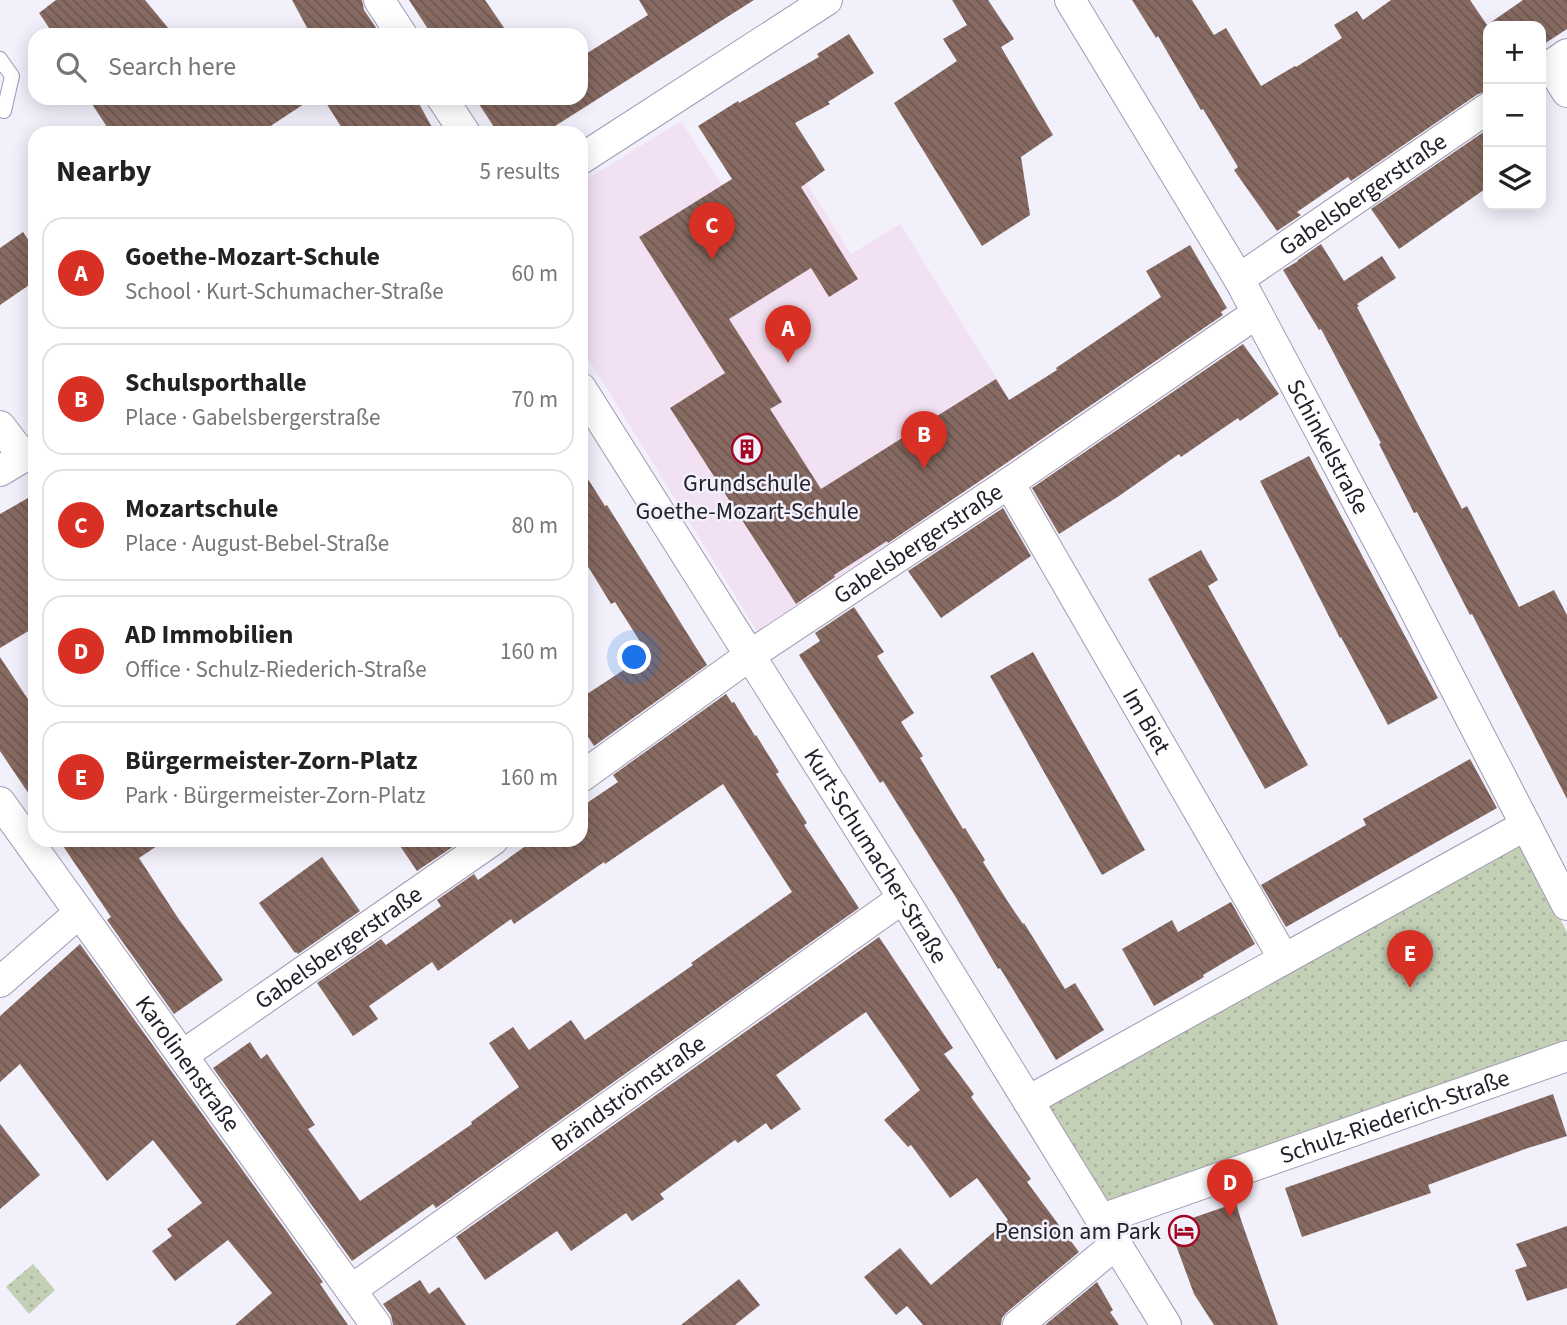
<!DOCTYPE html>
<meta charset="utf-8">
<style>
:root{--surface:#fff;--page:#f6f6f6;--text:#222;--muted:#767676;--line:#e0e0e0;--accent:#d93025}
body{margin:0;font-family:"Source Sans 3",sans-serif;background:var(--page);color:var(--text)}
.controls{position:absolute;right:21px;top:21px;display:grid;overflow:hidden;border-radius:14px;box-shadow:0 4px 18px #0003}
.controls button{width:63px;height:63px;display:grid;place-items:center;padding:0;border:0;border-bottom:2px solid var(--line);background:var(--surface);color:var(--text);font:35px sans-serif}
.you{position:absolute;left:635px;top:658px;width:24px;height:24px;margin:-18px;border:5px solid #fff;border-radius:50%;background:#1a73e8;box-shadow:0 0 0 10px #1a73e833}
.badge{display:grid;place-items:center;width:46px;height:46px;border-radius:50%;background:var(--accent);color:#fff;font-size:23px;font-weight:700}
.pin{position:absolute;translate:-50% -58px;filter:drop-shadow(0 2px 4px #0008)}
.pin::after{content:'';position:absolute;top:37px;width:24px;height:21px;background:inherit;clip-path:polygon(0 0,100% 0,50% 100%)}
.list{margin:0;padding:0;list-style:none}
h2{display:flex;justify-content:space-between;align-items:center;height:91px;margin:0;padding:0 28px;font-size:30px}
h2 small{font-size:23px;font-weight:400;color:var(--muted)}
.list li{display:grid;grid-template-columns:46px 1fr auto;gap:21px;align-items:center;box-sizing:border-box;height:112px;margin:0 14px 14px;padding:0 14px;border:2px solid var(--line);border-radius:21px}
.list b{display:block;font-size:26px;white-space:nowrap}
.list p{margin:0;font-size:23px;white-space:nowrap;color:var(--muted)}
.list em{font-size:23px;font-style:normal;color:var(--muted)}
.icon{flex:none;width:38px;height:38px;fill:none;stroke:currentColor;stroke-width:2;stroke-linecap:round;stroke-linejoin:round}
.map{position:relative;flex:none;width:1567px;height:1325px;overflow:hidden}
.search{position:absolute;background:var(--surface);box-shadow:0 4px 18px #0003;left:28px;top:28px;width:560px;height:77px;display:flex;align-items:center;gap:18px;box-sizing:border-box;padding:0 24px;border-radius:21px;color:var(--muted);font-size:26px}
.panel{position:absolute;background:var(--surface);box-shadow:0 4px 18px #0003;left:28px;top:126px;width:560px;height:721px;border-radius:21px}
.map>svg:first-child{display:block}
.education{fill:#f2e1f3}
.park{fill:url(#park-dots)}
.building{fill:url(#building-back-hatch)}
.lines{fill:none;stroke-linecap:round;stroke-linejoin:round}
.lane-casing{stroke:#9f99b4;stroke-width:16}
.street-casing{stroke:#9f99b4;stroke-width:32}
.lane{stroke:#fff;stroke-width:14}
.street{stroke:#fff;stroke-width:30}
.labels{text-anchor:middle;stroke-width:5;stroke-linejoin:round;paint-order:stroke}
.street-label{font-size:24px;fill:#22202a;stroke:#f2f0fb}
.poi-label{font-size:24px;fill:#22202a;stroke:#f2f0fb}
</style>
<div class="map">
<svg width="1567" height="1325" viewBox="0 0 1567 1325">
<defs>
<pattern id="park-dots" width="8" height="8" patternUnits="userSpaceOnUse" patternTransform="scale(1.75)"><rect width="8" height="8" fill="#c3d0b6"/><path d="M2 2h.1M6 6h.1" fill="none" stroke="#a7b29d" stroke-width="1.8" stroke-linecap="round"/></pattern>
<pattern id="building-back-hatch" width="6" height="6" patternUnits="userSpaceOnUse" patternTransform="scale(1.75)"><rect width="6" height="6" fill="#876b62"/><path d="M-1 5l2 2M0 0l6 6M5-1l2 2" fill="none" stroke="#6e5851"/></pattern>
</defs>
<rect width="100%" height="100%" fill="#f2f0fb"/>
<path class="education" d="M 681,121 L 737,208 L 798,170 L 851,254 L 900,224 L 1037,443 L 757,631 L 581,347 L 581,183 Z"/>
<path class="park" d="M 1520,840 L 1567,932 L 1567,1044 L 1108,1204 L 1044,1104 Z
M 33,1264 L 55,1290 L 29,1314 L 6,1287 Z"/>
<path class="building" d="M 56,0 L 145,0 L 174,35 L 54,35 L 39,13 Z
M 292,0 L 362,0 L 364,10 L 381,35 L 311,35 Z
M 409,0 L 485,0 L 509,35 L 432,35 Z
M 639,0 L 754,0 L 544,133 L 498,133 L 475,98 L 581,98 L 581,57 L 648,15 Z
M 952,0 L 988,0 L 1014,39 L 1001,47 L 1053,135 L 1021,157 L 1030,215 L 982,246 L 894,103 L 957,61 L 943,39 L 967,25 Z
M 1132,0 L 1192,0 L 1214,35 L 1226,28 L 1261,86 L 1295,66 L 1296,67 L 1342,38 L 1334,25 L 1357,11 L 1363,20 L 1391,0 L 1470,0 L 1487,25 L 1523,0 L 1567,0 L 1567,29 L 1541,46 L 1541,26 L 1488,26 L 1488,91 L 1478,94 L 1351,181 L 1348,177 L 1297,212 L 1301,215 L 1277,231 L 1234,170 L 1238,167 L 1203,109 L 1201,110 L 1158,36 L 1156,38 Z
M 849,34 L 874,73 L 828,102 L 830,104 L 795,123 L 825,170 L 801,187 L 858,279 L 829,297 L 811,268 L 729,319 L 782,402 L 770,409 L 821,489 L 996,379 L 1009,400 L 1057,370 L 1056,368 L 1161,297 L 1146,271 L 1190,245 L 1227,308 L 1221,312 L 1223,315 L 999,468 L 888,543 L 887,541 L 834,575 L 835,577 L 796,604 L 670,408 L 725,373 L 639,237 L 732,179 L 698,126 L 738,101 L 739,103 L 819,57 L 817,54 Z
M 88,98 L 313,98 L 260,133 L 111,133 Z
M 323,98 L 416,98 L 435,133 L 345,133 Z
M 1488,129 L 1488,187 L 1399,249 L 1371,209 Z
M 23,232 L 35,250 L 35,281 L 0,305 L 0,248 Z
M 1321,244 L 1344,281 L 1382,256 L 1396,278 L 1357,304 L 1359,306 L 1357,307 L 1462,509 L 1467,506 L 1519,607 L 1554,590 L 1567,615 L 1567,799 L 1472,614 L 1470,615 L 1417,512 L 1414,513 L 1379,444 L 1381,443 L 1321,329 L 1319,330 L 1283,270 L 1298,261 L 1298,260 Z
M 1243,344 L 1279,394 L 1240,421 L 1238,418 L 1181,457 L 1179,454 L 1119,496 L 1059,534 L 1032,488 Z
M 1309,456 L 1438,698 L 1388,725 L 1341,637 L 1340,638 L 1260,481 Z
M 581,468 L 605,506 L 607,505 L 707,665 L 594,746 L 581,726 L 581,698 L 648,654 L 615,602 L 611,604 L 581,555 Z
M 35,494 L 35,627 L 0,648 L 0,514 Z
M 1003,508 L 1031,556 L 941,618 L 908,571 Z
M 1201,550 L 1218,580 L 1208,586 L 1308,765 L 1265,789 L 1148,579 Z
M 854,607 L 884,652 L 877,656 L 914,713 L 901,722 L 923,756 L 920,758 L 963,829 L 965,828 L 985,860 L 983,862 L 1008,902 L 1023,924 L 1024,923 L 1065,989 L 1075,983 L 1104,1030 L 1056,1060 L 1000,968 L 998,969 L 955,896 L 883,781 L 880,783 L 799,655 L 820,641 L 815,633 Z
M 1033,652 L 1145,850 L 1102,875 L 990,676 Z
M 0,657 L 35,710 L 35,803 L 0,751 Z
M 726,694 L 732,703 L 734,702 L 755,736 L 756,735 L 779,772 L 776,774 L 807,823 L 804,825 L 859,908 L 436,1208 L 433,1204 L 352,1261 L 213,1068 L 250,1042 L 261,1059 L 267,1054 L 315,1125 L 308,1129 L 360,1201 L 472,1124 L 471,1122 L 519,1087 L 489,1043 L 513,1027 L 529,1050 L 571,1020 L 585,1040 L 693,965 L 691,963 L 792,892 L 723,784 L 605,864 L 604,862 L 514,924 L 511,919 L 438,971 L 432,962 L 369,1006 L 378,1019 L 353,1036 L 317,983 L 381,939 L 386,945 L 441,906 L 437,900 L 474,874 L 478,880 L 534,840 L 581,840 L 581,807 L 618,782 L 613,775 Z
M 1470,759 L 1497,808 L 1286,927 L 1261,885 L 1366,825 L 1363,819 Z
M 59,840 L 166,840 L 139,858 L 178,918 L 223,980 L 174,1014 L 107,920 L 111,917 Z
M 396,840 L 450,840 L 454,846 L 417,871 Z
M 322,857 L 360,911 L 298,954 L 296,952 L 295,953 L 259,903 Z
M 1231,902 L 1255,944 L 1203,975 L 1204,977 L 1154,1006 L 1122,949 L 1172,920 L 1178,932 Z
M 879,937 L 953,1048 L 944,1054 L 974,1094 L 971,1097 L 1031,1179 L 1027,1182 L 1079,1252 L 1007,1312 L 1002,1318 L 1001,1325 L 923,1325 L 907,1306 L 896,1315 L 864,1277 L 900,1248 L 931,1285 L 1008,1220 L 977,1178 L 950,1198 L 911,1145 L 908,1147 L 884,1120 L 920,1090 L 866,1012 L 776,1075 L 801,1109 L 771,1130 L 766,1123 L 738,1143 L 735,1140 L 660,1194 L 664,1199 L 632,1221 L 626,1213 L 571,1251 L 557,1231 L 485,1280 L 456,1237 Z
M 80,944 L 323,1282 L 320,1284 L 348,1325 L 235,1325 L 272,1293 L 228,1240 L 175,1281 L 152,1251 L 172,1236 L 167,1229 L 202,1203 L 153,1140 L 107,1181 L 20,1064 L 0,1082 L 0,1016 Z
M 1553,1094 L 1567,1136 L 1525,1149 L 1428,1185 L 1431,1193 L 1302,1237 L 1285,1188 Z
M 0,1124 L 40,1175 L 0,1209 Z
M 1236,1203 L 1241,1220 L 1278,1325 L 1214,1325 L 1194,1294 L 1169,1226 Z
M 1567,1226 L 1567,1288 L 1527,1301 L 1515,1270 L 1527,1266 L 1516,1244 Z
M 739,1279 L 760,1305 L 735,1325 L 681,1325 Z
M 420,1280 L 429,1294 L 439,1287 L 466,1325 L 393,1325 L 391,1315 L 383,1304 Z
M 1097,1282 L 1113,1310 L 1110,1312 L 1119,1325 L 1045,1325 Z"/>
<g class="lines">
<g class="lane-casing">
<path id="lane" d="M 0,59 L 12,76 L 4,111"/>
</g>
<g class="street-casing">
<g id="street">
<path d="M 379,0 L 402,35"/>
<path id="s1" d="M 1070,0 L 1239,279 L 1404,589 L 1567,905"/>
<path d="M 1550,65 L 1567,92"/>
<path d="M 1541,72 L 1567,54"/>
<path d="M 442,98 L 465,133"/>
<path d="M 581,159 L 827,0"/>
<path id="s2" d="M 1239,279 L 1488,108"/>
<path id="s3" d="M 581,388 L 903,898 L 1166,1325"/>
<path d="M 0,426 L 23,456"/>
<path d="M 0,471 L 35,450"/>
<path id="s4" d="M 1009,483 L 1284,959"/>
<path id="s5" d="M 581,777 L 749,656 L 1009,483 L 1257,313"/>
<path id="s6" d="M 0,802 L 376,1325"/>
<path d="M 0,982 L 79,913"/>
<path id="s7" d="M 183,1055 L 493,840"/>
<path d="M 1028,1101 L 1526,825"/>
<path id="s8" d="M 1102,1219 L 1567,1056"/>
<path id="s9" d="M 351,1290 L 903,898"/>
<path d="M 1018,1325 L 1116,1244"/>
</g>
</g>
<use href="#lane" class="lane"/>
<use href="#street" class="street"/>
</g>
<defs>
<g id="building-ring" transform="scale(1.575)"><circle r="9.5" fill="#f2f0fb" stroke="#a30623" stroke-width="1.5"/><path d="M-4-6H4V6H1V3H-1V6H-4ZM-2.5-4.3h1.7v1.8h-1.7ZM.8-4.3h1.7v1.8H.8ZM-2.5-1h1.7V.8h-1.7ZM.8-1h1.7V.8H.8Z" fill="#a30623"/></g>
<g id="hotel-ring" transform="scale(1.575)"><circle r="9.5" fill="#f2f0fb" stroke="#a30623" stroke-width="1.5"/><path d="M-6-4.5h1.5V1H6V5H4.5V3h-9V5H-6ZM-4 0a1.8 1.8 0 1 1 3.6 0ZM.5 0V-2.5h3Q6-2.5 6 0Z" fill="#a30623"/></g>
</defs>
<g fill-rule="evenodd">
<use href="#building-ring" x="747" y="449"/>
<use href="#hotel-ring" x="1184" y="1231"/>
</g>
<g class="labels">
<g class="street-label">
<text dy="8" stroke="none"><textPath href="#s2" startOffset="150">Gabelsbergerstraße</textPath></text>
<text dy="8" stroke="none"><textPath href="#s1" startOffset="516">Schinkelstraße</textPath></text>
<text dy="8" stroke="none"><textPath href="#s5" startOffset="410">Gabelsbergerstraße</textPath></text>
<text dy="8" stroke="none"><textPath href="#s4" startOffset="275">Im Biet</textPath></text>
<text dy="8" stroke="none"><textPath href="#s3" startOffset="553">Kurt-Schumacher-Straße</textPath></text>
<text dy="8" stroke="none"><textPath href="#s7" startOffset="189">Gabelsbergerstraße</textPath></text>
<text dy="8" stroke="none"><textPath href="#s6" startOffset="322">Karolinenstraße</textPath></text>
<text dy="8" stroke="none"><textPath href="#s9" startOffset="340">Brändströmstraße</textPath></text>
<text dy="8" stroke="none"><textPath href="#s8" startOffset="310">Schulz-Riederich-Straße</textPath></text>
</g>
<g class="poi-label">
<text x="747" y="491">Grundschule<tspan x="747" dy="28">Goethe-Mozart-Schule</tspan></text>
<text x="1161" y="1239" text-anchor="end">Pension am Park</text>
</g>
</g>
</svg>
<div class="controls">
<button>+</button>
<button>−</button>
<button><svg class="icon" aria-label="layers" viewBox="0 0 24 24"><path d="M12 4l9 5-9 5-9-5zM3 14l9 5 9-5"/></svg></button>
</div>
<div class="you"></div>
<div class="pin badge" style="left:788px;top:363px">A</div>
<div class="pin badge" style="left:924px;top:469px">B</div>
<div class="pin badge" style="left:712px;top:260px">C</div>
<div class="pin badge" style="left:1230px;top:1217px">D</div>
<div class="pin badge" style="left:1410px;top:988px">E</div>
<div class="search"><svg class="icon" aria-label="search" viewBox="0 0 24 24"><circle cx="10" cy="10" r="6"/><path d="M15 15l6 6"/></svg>Search here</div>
<section class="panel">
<h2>Nearby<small>5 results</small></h2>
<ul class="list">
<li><span class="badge">A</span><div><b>Goethe-Mozart-Schule</b><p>School · Kurt-Schumacher-Straße</p></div><em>60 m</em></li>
<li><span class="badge">B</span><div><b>Schulsporthalle</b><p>Place · Gabelsbergerstraße</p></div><em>70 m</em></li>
<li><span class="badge">C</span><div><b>Mozartschule</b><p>Place · August-Bebel-Straße</p></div><em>80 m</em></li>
<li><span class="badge">D</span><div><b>AD Immobilien</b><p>Office · Schulz-Riederich-Straße</p></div><em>160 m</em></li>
<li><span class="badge">E</span><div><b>Bürgermeister-Zorn-Platz</b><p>Park · Bürgermeister-Zorn-Platz</p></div><em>160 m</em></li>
</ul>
</section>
</div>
